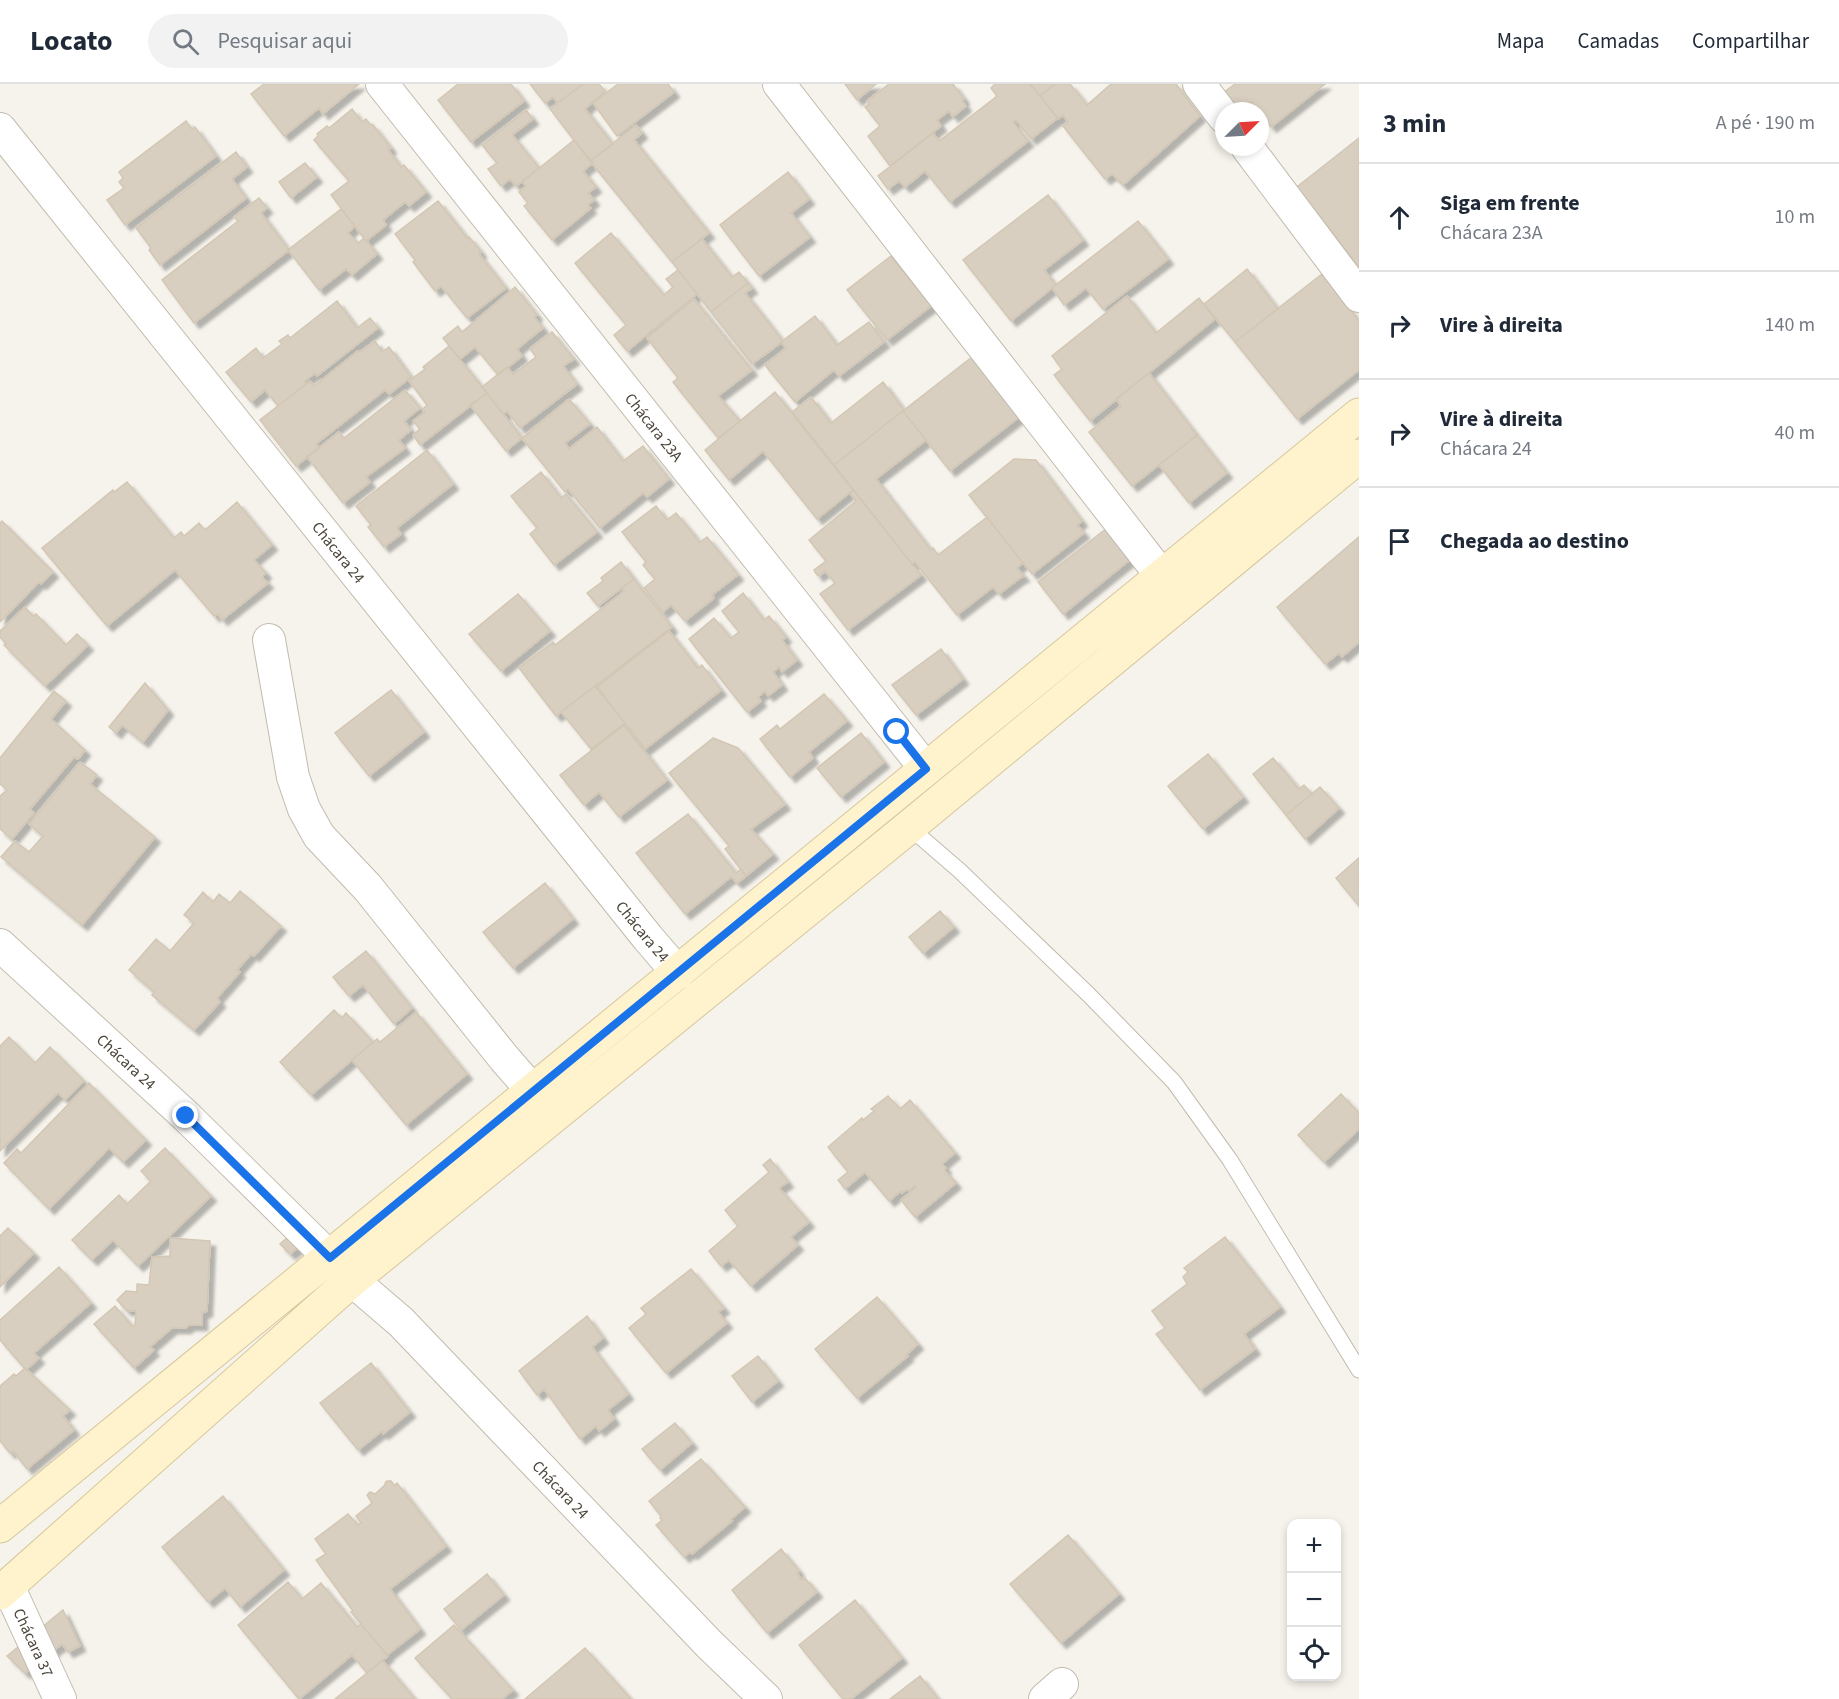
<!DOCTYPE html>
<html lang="pt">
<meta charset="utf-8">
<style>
:root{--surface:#fff;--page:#f2f2f3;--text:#1f2937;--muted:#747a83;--line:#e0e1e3}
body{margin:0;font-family:"Source Sans 3",sans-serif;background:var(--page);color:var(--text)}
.controls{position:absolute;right:18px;bottom:18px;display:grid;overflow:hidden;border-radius:12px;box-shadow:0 3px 9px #0003}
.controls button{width:54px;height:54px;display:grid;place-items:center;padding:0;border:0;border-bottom:2px solid var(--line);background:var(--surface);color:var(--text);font:30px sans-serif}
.compass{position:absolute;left:1215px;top:18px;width:54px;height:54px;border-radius:50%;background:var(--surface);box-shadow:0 3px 9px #0003;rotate:66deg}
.stop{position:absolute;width:18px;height:18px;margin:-14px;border:4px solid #1a73e8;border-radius:50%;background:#fff}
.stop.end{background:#1a73e8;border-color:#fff;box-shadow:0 2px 6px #0008}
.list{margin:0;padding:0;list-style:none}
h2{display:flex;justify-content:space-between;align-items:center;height:78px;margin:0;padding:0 24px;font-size:26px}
h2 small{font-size:20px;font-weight:400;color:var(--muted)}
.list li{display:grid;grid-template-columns:39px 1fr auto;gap:18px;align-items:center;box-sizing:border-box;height:108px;padding:0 24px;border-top:2px solid var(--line)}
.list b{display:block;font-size:22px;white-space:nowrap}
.list p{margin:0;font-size:20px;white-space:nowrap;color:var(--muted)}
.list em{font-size:20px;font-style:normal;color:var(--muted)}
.icon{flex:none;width:33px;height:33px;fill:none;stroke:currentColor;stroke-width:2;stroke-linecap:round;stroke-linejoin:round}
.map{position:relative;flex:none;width:1359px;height:1615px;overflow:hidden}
header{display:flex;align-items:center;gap:36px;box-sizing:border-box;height:84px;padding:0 30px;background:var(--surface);border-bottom:2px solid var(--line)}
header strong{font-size:28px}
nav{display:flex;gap:33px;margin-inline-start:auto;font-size:21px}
.search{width:420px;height:54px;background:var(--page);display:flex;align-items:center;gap:15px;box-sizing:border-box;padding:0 21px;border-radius:33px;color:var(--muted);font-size:22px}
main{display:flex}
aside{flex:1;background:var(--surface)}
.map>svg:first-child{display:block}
.building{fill:#d8cfc1;stroke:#d3c7b4;stroke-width:1.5;filter:url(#shadow)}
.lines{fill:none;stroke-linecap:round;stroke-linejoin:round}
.lane-casing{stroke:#c2bbae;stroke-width:17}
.street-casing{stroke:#c2bbae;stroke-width:34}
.secondary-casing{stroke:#d6c79b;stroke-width:35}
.lane{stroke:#fff;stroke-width:15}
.street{stroke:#fff;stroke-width:32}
.secondary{stroke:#fff3cd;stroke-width:33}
.route{stroke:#1a73e8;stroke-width:8}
.labels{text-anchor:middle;stroke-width:6;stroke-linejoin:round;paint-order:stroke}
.street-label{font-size:16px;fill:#4b4439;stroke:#fff}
</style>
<header>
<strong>Locato</strong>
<div class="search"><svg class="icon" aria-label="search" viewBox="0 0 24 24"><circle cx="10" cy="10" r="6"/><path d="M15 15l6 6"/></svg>Pesquisar aqui</div>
<nav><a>Mapa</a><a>Camadas</a><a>Compartilhar</a></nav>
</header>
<main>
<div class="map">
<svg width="1359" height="1615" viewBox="0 0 1359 1615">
<defs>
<filter id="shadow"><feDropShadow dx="5.5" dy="5.5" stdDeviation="1.5" flood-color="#0004"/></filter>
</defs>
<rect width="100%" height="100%" fill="#f6f3ec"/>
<path class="building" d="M 264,0 L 359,0 L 323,30 L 319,24 L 284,52 L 251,10 Z
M 458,0 L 511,0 L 524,17 L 471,58 L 438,16 Z
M 530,0 L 583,0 L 558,19 L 553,13 L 545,19 Z
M 583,0 L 599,0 L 605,7 L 585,25 L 613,60 L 590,77 L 550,25 Z
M 618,0 L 668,0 L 674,8 L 617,52 L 593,19 Z
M 845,0 L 876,0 L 857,16 Z
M 889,0 L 953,0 L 964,15 L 962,17 L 966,22 L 953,33 L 949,27 L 937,36 L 941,42 L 890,82 L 868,52 L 880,42 L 865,23 L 869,20 L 867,17 Z
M 995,0 L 1030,0 L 1058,34 L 1031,55 L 1016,36 L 1013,38 L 1028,57 L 950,118 L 925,87 L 905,103 L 899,97 L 888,105 L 878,92 L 933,49 L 939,57 L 997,12 L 991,4 Z
M 1030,0 L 1055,0 L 1040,12 Z
M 1055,0 L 1070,0 L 1087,21 L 1111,0 L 1176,0 L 1200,32 L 1123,101 L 1112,90 L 1105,95 L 1063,42 L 1068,38 L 1063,31 L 1058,35 L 1040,12 Z
M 1235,0 L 1325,0 L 1271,43 L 1251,18 L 1237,27 L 1223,9 Z
M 352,25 L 362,38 L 366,35 L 371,41 L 373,41 L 391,64 L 388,66 L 401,83 L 404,81 L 426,108 L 409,122 L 405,118 L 383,136 L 386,141 L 366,157 L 331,111 L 349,97 L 314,56 L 318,52 L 317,50 L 327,42 L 329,44 Z
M 526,26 L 533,35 L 512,51 L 539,84 L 516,102 L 510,95 L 501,102 L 488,85 L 497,79 L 482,61 Z
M 186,37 L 192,45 L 195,43 L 216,72 L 125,141 L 107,116 L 124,104 L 119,98 L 123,94 L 119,88 Z
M 636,41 L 642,49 L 634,56 L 709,149 L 672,178 L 590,77 Z
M 1359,54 L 1359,183 L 1297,103 Z
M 574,56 L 593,79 L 583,87 L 596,103 L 588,109 L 594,116 L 588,121 L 591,124 L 552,156 L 524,122 L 528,119 L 519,108 L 526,102 L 522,98 Z
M 236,68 L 247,83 L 232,95 L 246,114 L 160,181 L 149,166 L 151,164 L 136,144 Z
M 305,79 L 317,93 L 291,114 L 279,98 Z
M 788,88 L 809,115 L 791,129 L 810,153 L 759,192 L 720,141 Z
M 1048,111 L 1083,156 L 1044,186 L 1056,201 L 1011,237 L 963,176 Z
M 259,114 L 267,124 L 261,129 L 289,166 L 194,239 L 162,196 L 238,137 L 234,133 Z
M 438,117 L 468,155 L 469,153 L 481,168 L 479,170 L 506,204 L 467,234 L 441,202 L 435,207 L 413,178 L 415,176 L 395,150 Z
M 341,125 L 355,142 L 348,149 L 358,159 L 364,154 L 377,170 L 352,191 L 346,185 L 319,206 L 288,166 Z
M 1138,137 L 1168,175 L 1103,225 L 1086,204 L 1064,221 L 1052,204 Z
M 611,149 L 664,211 L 673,203 L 666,195 L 678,186 L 697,210 L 627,267 L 614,251 L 626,241 L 575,179 Z
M 702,155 L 732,193 L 739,188 L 748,199 L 711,228 L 672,178 Z
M 891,172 L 931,222 L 887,256 L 847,206 Z
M 1247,185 L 1278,225 L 1235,258 L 1204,220 Z
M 1322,190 L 1359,237 L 1359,286 L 1297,335 L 1235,258 Z
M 748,199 L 752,204 L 745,209 L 783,257 L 752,280 L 711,228 Z
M 515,203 L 537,231 L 534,233 L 543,244 L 517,265 L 522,272 L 498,291 L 475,263 L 460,275 L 443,254 L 458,242 L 462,248 Z
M 1127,212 L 1156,249 L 1199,214 L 1215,235 L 1090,337 L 1054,291 L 1062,285 L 1052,272 Z
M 694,215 L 752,286 L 718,312 L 740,337 L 718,354 L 673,298 L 678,294 L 647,254 Z
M 337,217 L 357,244 L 370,234 L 378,244 L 317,292 L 315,289 L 305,297 L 306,300 L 278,322 L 265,306 L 251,318 L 226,288 L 256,264 L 263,274 L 282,260 L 279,257 L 288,251 L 290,254 Z
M 815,232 L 837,261 L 869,238 L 884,258 L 839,292 L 834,286 L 795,318 L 765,281 L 786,264 L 781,258 Z
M 552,248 L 574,275 L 563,282 L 577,300 L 520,344 L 507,327 L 503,330 L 482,303 L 507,283 L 513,290 L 536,273 L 530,265 Z
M 375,257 L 382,268 L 389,263 L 411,293 L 389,310 L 385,306 L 316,360 L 319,364 L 296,382 L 260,336 L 310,297 L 314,302 L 358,267 L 360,268 Z
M 449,262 L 487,309 L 420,361 L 413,351 L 420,345 L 413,337 L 425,328 L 423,325 L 427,321 L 409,297 L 425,285 L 423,283 Z
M 972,273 L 1019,333 L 950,387 L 903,327 Z
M 1149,289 L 1197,351 L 1132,402 L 1089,348 L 1121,322 L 1116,315 Z
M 883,298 L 904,326 L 834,381 L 792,328 L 811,313 L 831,339 Z
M 405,306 L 420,324 L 404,337 L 411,346 L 399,356 L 405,364 L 366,393 L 370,398 L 343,419 L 307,373 L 339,348 L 344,354 Z
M 775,308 L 853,406 L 817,435 L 763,367 L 729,396 L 705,366 Z
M 487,309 L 522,354 L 506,367 L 470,321 Z
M 569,315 L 590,340 L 565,359 L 569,365 L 597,343 L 623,377 L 643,362 L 669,395 L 647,413 L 643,409 L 600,444 L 568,405 L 565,408 L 522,354 Z
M 903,327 L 926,356 L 876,395 L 931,466 L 933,464 L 938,471 L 987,433 L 1023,479 L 1017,484 L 1024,492 L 1020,494 L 999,510 L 993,503 L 957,531 L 915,478 L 912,480 L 834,381 Z
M 1197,351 L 1227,389 L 1189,419 L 1159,381 Z
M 427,366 L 453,400 L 397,444 L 401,450 L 384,463 L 368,443 L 371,441 L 356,422 Z
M 1014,375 L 1036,376 L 1082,437 L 1077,441 L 1084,449 L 1032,490 L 969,411 Z
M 541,388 L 561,414 L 566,410 L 597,448 L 554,481 L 530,450 L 537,444 L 511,412 Z
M 127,398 L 174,454 L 181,448 L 184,452 L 199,439 L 205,446 L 237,418 L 272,461 L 254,476 L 266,489 L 262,493 L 268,499 L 222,536 L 218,530 L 214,532 L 175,486 L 107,542 L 42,464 L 113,406 L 114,408 Z
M 853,406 L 921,491 L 848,546 L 820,510 L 835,499 L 825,487 L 818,492 L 815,488 L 814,486 L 826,477 L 809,456 L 856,417 L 850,409 Z
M 656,422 L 667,436 L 676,429 L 700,458 L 707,453 L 738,491 L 712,511 L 714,514 L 685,537 L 671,521 L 663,528 L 644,504 L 655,495 L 643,481 L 646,478 L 622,448 Z
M 2,437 L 53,488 L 41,500 L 39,498 L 0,538 L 0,439 Z
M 1107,444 L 1131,475 L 1063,530 L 1038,498 Z
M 1359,453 L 1359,558 L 1342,573 L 1339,569 L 1325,580 L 1277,523 Z
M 621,478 L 634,495 L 598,522 L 587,509 L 603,497 L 601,494 Z
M 634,495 L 672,543 L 556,632 L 519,584 L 553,558 L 555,561 L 624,507 L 621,504 Z
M 743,509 L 764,536 L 769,532 L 786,553 L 782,556 L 797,576 L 782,588 L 779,583 L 773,588 L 782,601 L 768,612 L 765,607 L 758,613 L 761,617 L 747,628 L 689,555 L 714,534 L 731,554 L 739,548 L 722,527 Z
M 518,510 L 550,547 L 501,587 L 469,550 Z
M 25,523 L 33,532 L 36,530 L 66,561 L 77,550 L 88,561 L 45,602 L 4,561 L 6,560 L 0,553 L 0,547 Z
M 669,547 L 698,584 L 702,581 L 721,606 L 645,665 L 597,603 Z
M 941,565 L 963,595 L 916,631 L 892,601 Z
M 145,599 L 168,626 L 143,658 L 122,641 L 116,649 L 109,643 Z
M 595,602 L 625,639 L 591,665 L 561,628 Z
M 391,606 L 424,648 L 369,692 L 335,649 Z
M 54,607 L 66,617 L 51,635 L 85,666 L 78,675 L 74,673 L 30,725 L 34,729 L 12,755 L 0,745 L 0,712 L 7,706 L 0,700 L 0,674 Z
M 824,610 L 847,637 L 809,668 L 813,674 L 790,693 L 760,655 L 777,641 L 780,645 Z
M 624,641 L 667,696 L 619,733 L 599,708 L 584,721 L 560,691 Z
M 861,649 L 884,678 L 841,713 L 817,684 Z
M 713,654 L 738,664 L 785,720 L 751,745 L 773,770 L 746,792 L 725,765 L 729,762 L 669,689 Z
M 1208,670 L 1243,713 L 1203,745 L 1168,702 Z
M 1273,674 L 1299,705 L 1304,701 L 1312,710 L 1286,731 L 1253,690 Z
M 80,678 L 97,691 L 90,700 L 155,753 L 82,841 L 1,773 L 15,757 L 29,768 L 43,752 L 29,740 Z
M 1320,703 L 1339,724 L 1305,755 L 1286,731 Z
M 688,730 L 736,789 L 741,785 L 746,792 L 737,799 L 731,793 L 685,830 L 636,769 Z
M 1359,774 L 1359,822 L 1336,794 Z
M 545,799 L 573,835 L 513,884 L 483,848 Z
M 240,807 L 281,842 L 254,872 L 251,870 L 237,886 L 240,888 L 217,914 L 220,918 L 194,946 L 152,911 L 154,908 L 129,886 L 156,855 L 170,867 L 194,839 L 184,831 L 203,808 L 213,818 L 219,810 L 230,819 Z
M 940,827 L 954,843 L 923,869 L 909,853 Z
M 366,867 L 412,924 L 394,940 L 363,901 L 349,912 L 333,893 Z
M 334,926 L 342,934 L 346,929 L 373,958 L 311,1011 L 280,978 Z
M 416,928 L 467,990 L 406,1041 L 352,976 L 377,955 L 380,958 Z
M 9,953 L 35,979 L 50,963 L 84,997 L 65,1016 L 58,1009 L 0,1067 L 0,962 Z
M 89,999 L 146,1056 L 123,1078 L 109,1064 L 49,1125 L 4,1079 L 17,1065 L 21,1069 Z
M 1341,1010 L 1359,1029 L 1359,1045 L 1324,1078 L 1298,1051 Z
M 888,1012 L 900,1025 L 910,1016 L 955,1069 L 942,1080 L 946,1084 L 944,1086 L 956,1099 L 915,1133 L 901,1116 L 916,1103 L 915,1102 L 909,1107 L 907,1105 L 902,1109 L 901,1107 L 889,1117 L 865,1088 L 845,1105 L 838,1096 L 848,1088 L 828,1063 L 862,1034 L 863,1036 L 874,1027 L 871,1025 Z
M 165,1064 L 211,1112 L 138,1182 L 113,1156 L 92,1176 L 72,1156 L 119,1111 L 127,1120 L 151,1097 L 141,1087 Z
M 770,1075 L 788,1098 L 779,1104 L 809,1138 L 791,1153 L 798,1161 L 751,1202 L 729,1176 L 721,1182 L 709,1167 L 738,1142 L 725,1126 L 767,1090 L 769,1088 L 763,1081 Z
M 8,1144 L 34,1169 L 0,1203 L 0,1152 Z
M 297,1145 L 306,1157 L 290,1170 L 280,1160 Z
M 1225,1153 L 1280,1223 L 1244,1250 L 1255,1265 L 1200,1306 L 1156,1250 L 1165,1244 L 1152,1227 L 1187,1200 L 1183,1193 L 1188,1188 L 1184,1184 Z
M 170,1154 L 210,1157 L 207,1227 L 202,1229 L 202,1241 L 189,1241 L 186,1244 L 172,1244 L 150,1263 L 154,1266 L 134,1284 L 94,1240 L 115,1222 L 133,1243 L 135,1241 L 136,1227 L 126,1226 L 117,1216 L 126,1207 L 137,1208 L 137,1200 L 149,1201 L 152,1173 L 170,1172 Z
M 59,1183 L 91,1219 L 34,1269 L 39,1274 L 26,1286 L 0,1256 L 0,1236 Z
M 691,1185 L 724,1224 L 718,1228 L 727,1239 L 666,1289 L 629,1244 L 646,1230 L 641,1224 Z
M 877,1213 L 918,1260 L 906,1271 L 908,1272 L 857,1314 L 815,1265 Z
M 587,1232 L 603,1254 L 592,1263 L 628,1310 L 608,1326 L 614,1335 L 599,1347 L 596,1342 L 580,1355 L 544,1305 L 537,1311 L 519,1287 Z
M 758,1272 L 778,1297 L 752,1318 L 732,1292 Z
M 371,1279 L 410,1328 L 383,1350 L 382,1347 L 358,1366 L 320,1319 Z
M 25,1284 L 70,1326 L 63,1332 L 74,1346 L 27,1385 L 13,1367 L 10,1369 L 0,1357 L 0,1302 L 14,1290 L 16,1292 Z
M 675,1339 L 692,1359 L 660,1386 L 642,1365 Z
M 701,1375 L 745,1423 L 730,1436 L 732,1437 L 692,1470 L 690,1468 L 684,1473 L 656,1441 L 662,1436 L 660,1434 L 661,1432 L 649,1417 Z
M 387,1397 L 391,1397 L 395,1402 L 397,1399 L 446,1462 L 390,1505 L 420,1545 L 387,1571 L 351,1528 L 353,1527 L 316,1476 L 326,1470 L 315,1455 L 348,1430 L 358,1441 L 361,1439 L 356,1432 L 372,1419 L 367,1411 L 370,1408 L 375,1410 L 386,1400 L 385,1399 Z
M 223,1412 L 284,1486 L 240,1523 L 225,1504 L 208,1518 L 162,1463 Z
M 1068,1451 L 1119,1510 L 1061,1559 L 1010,1500 Z
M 781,1465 L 799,1487 L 797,1489 L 802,1496 L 804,1493 L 817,1508 L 767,1549 L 732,1506 Z
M 487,1490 L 504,1511 L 461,1546 L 444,1525 Z
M 288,1498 L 302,1515 L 321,1499 L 357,1543 L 361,1540 L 388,1572 L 367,1589 L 352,1571 L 299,1615 L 238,1541 Z
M 855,1516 L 902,1574 L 851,1615 L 843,1615 L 799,1561 Z
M 63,1526 L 80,1562 L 68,1568 L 62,1560 L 25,1589 L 7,1572 Z
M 454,1541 L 513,1606 L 502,1615 L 452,1615 L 415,1574 Z
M 585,1564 L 631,1615 L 525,1615 Z
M 382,1576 L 415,1615 L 335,1615 L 367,1589 Z
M 920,1592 L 938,1615 L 890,1615 Z"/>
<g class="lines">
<g class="lane-casing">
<path id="lane" d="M 909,743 L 960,787 L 1089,911 L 1174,998 L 1230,1076 L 1359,1286"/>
</g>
<g class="street-casing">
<g id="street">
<path id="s1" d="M 382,0 L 926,685"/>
<path d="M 779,0 L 1161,491"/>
<path d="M 1199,0 L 1224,33"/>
<path id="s2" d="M 0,45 L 648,854 L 678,889"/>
<path d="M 1247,63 L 1359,212"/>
<path d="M 269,556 L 293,693 L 304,725 L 319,752 L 368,804 L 504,974 L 550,1027"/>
<path id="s3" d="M 0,861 L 186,1032 L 330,1174"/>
<path id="s4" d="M 352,1196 L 401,1238 L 709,1560 L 766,1615"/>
<path id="s5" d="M 8,1502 L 60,1615"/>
<path d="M 1045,1615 L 1062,1600"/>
</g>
</g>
<g class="secondary-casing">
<path id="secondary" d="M 0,1442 L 1359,331
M 0,1509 L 352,1196 L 909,743 L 1359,372"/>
</g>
<use href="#lane" class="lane"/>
<use href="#street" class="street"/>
<use href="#secondary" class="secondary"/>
</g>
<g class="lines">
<path class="route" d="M 186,1032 L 330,1174 L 926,685 L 897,648"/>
</g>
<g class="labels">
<g class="street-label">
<text dy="6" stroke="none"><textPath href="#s1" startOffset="438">Chácara 23A</textPath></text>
<text dy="6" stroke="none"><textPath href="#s2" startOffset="542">Chácara 24</textPath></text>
<text dy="6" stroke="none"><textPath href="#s2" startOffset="1028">Chácara 24</textPath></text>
<text dy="6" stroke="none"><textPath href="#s3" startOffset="172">Chácara 24</textPath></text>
<text dy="6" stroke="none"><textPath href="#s4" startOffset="296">Chácara 24</textPath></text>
<text dy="6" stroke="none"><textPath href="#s5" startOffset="62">Chácara 37</textPath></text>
</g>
</g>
</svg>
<div class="controls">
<button>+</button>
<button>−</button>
<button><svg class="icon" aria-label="locate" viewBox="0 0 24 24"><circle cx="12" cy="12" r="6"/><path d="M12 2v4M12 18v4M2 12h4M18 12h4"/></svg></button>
</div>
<svg class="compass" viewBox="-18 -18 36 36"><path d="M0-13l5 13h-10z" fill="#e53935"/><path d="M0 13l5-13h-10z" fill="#747a83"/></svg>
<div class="stop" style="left:897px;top:648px"></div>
<div class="stop end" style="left:186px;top:1032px"></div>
</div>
<aside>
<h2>3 min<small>A pé · 190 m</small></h2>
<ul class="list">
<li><svg class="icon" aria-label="ahead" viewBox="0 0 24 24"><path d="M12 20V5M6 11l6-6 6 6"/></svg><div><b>Siga em frente</b><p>Chácara 23A</p></div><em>10 m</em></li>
<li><svg class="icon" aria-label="right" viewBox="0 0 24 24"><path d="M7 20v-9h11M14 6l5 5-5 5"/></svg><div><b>Vire à direita</b></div><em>140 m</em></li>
<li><svg class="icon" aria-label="right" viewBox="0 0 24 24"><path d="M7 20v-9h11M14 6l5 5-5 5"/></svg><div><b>Vire à direita</b><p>Chácara 24</p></div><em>40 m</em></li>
<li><svg class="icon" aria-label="arrive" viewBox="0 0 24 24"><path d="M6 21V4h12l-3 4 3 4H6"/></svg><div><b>Chegada ao destino</b></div></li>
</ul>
</aside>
</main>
